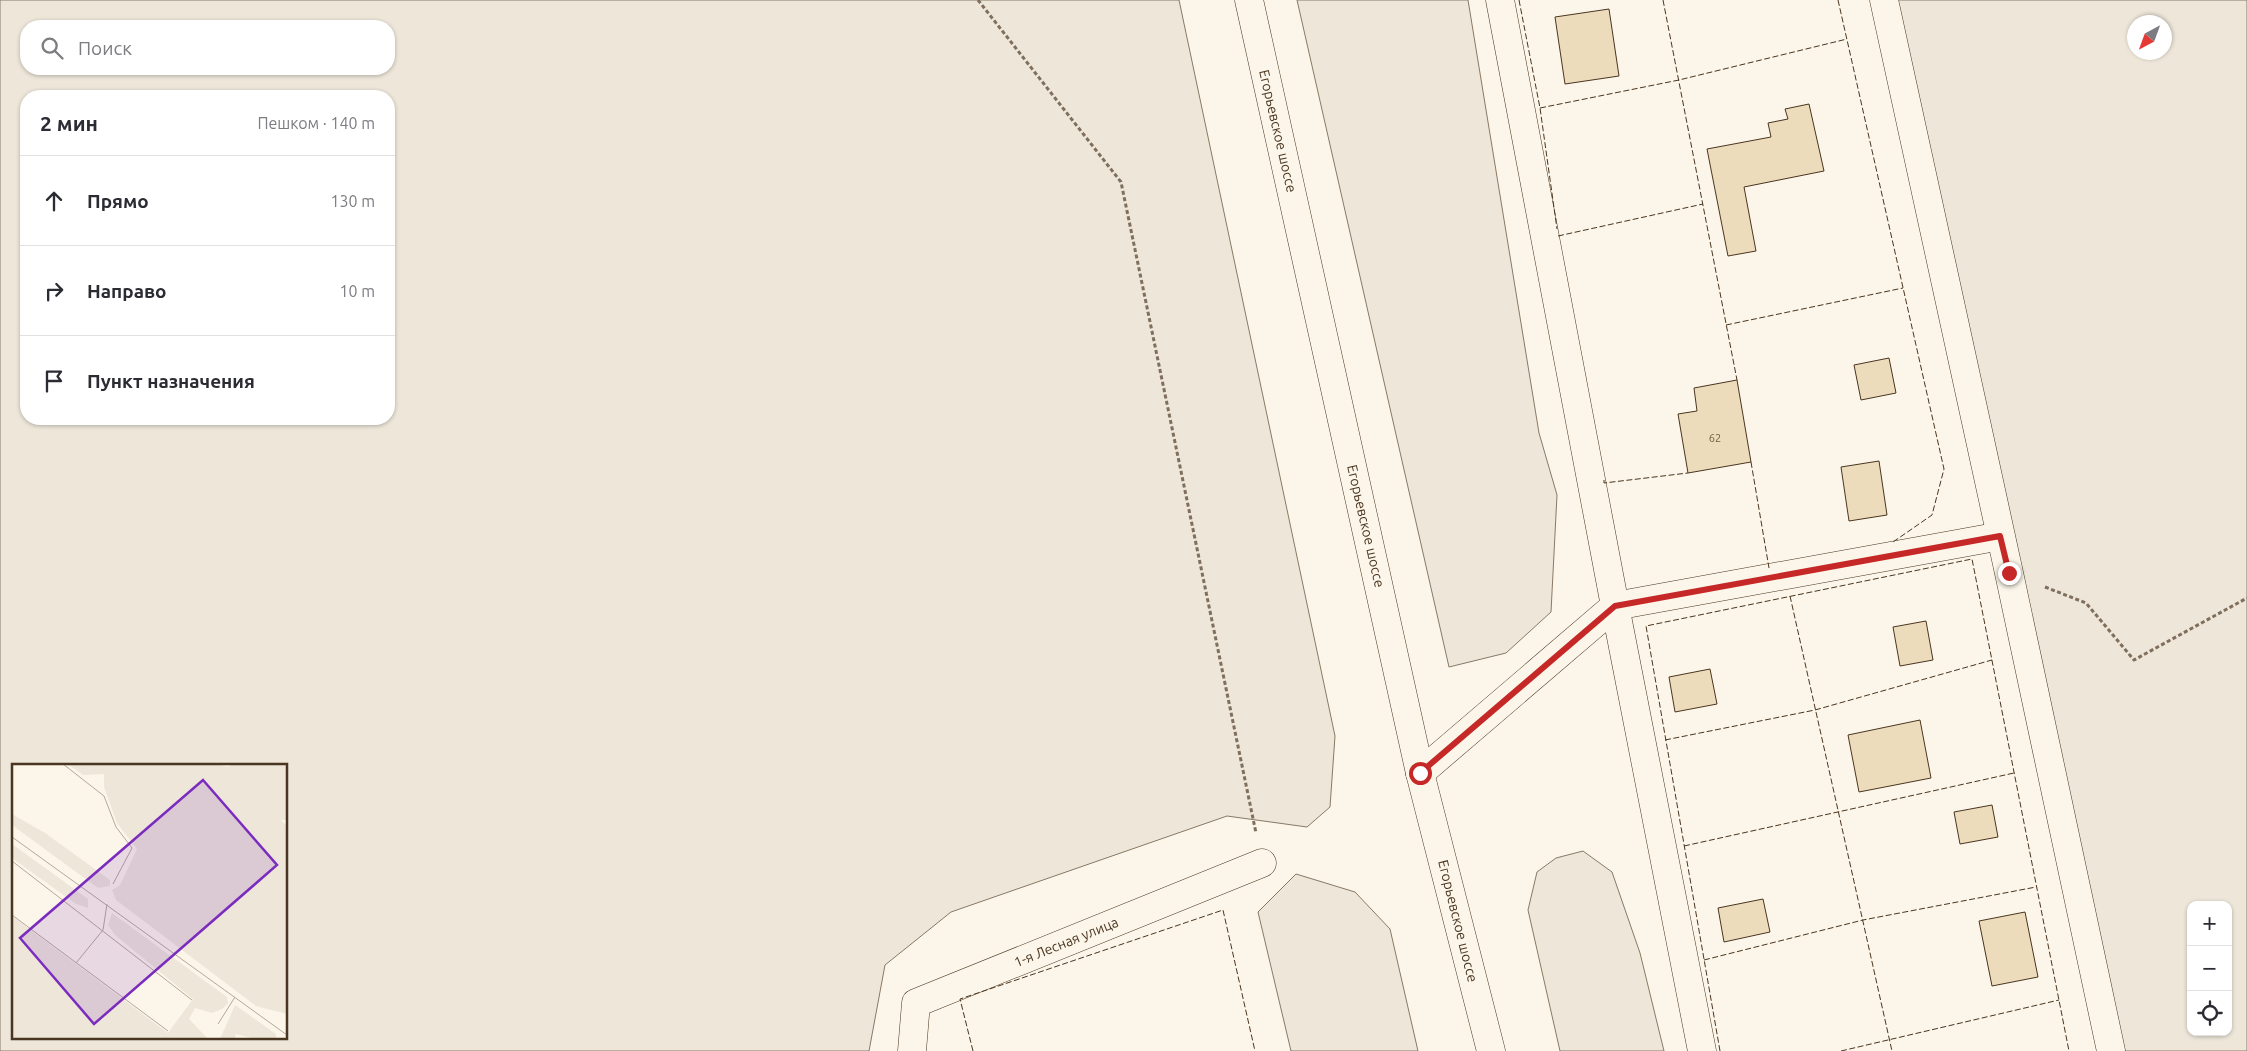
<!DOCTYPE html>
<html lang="ru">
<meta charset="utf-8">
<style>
:root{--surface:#fff;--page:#f2f2f3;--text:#2b2b33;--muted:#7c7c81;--line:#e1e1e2}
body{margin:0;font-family:Ubuntu,sans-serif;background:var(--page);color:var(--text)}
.controls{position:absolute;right:15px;bottom:15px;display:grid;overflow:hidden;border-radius:10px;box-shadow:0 1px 4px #0004}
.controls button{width:45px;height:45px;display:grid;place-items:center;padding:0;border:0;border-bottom:1px solid var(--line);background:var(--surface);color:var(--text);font:25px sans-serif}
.compass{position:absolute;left:2127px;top:15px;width:45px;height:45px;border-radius:50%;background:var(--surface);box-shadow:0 1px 4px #0004;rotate:221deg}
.stop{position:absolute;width:15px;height:15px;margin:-11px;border:4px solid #c62828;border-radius:50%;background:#fff}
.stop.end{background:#c62828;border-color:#fff;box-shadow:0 1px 5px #0008}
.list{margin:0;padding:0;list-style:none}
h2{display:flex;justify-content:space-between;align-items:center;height:65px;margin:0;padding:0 20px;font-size:21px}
h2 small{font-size:16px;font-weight:400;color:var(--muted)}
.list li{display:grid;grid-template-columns:32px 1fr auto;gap:15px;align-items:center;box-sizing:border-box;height:90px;padding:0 20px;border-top:1px solid var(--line)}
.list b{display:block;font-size:19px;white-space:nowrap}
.list em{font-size:16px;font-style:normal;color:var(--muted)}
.icon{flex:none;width:28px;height:28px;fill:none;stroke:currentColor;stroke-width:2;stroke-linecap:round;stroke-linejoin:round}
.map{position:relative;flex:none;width:2247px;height:1051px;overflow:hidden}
.search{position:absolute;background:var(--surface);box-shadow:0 1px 4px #0004;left:20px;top:20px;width:375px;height:55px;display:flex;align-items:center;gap:12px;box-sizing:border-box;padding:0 18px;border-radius:20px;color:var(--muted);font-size:19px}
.panel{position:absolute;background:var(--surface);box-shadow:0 1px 4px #0004;left:20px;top:90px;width:375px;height:335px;border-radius:20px}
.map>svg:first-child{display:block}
.green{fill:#ede6d9;stroke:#887966;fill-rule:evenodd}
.building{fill:#ecdcbc;stroke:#4a3520}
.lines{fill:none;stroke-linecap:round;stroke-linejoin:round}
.minor-casing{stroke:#4a3520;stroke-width:29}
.major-casing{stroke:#4a3520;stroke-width:29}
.path{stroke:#7f6f5c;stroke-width:3;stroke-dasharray:4 2.5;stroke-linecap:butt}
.minor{stroke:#fbf6e9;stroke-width:28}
.major{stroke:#fbf6e9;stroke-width:28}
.fence{stroke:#4a3520;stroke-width:1;stroke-dasharray:6 2.5;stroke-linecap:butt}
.route{stroke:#c62828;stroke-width:6}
.labels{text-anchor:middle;stroke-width:4;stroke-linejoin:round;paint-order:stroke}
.number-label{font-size:11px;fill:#725f47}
.street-label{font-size:14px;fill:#4a3520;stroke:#fbf6e9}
.inset-road{fill:none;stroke:#b4a999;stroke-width:1}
.view{fill:#7b2cbf;fill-opacity:0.15;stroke:#7b2cbf;stroke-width:2.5}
.inset-edge{fill:none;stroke:#4a3520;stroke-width:2.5}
</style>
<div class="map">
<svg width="2247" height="1051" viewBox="0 0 2247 1051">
<rect width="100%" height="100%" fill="#fbf6e9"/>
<path class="green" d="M 0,0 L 1179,0 L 1335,736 L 1330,807 L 1307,827 L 1227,816 L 951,912 L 885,965 L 869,1051 L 0,1051 ZM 26,26 L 389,26 L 389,69 L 26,69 ZM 389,96 L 389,419 L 26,419 L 26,96 ZM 14,765 L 286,765 L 286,1037 L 14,1037 Z
M 1297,0 L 1468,0 L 1539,433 L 1557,495 L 1551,612 L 1506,653 L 1449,667 Z
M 1895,0 L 2247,0 L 2247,1051 L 2123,1051 ZM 2134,22 L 2164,22 L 2164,52 L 2134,52 ZM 2191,905 L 2228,905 L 2228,1032 L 2191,1032 Z
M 1583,851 L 1612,872 L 1640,953 L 1664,1051 L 1560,1051 L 1528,910 L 1537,872 L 1556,858 Z
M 1296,874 L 1355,892 L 1390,929 L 1418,1051 L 1291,1051 L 1258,912 Z"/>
<path class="building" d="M 1609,9 L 1619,76 L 1565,84 L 1555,17 Z
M 1809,104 L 1824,171 L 1744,187 L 1756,251 L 1728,256 L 1707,149 L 1771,137 L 1768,123 L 1788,119 L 1785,109 Z
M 1889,358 L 1896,393 L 1861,400 L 1854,365 Z
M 1737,380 L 1751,462 L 1688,473 L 1678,414 L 1697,411 L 1694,388 Z
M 1879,461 L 1887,515 L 1849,521 L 1841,467 Z
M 1926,621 L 1933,660 L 1900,666 L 1893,627 Z
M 1710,669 L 1717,704 L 1675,712 L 1669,677 Z
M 1920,720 L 1931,778 L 1859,792 L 1848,735 Z
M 1992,805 L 1998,837 L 1960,844 L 1954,812 Z
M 1763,899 L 1770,932 L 1724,942 L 1718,908 Z
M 2025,912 L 2038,977 L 1992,986 L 1979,921 Z"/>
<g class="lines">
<g class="minor-casing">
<path id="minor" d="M 1500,0 L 1615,606 L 1702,1051
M 1884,0 L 2009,573 L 2111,1051
M 1420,773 L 1615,606 L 2001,536
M 912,1051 L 916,1003 L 1262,863"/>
</g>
<g class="major-casing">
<path id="major" d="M 1249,0 L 1420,773 L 1491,1051"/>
</g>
<path class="path" d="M 978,0 L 1121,182 L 1256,833
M 2045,587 L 2086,603 L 2134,660 L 2247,598"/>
<use href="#minor" class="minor"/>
<use href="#major" class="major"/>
<path class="fence" d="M 1519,0 L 1540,108 L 1557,229
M 1663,0 L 1737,380
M 1838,0 L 1944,469 L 1932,515 L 1893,542
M 1540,108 L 1679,80 L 1847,39
M 1558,236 L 1703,204
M 1726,325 L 1903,288
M 1751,462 L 1769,568
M 1604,480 L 1604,483 L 1688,473
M 1790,596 L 1892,1051
M 1665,740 L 1815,710 L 1992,660
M 1684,846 L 2014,773
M 1704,960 L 1863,920 L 2036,887
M 973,1051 L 960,999 L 1223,910 L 1255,1051
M 1720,1051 L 1646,626 L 1972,559 L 2069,1051
M 1841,1051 L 2059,1000"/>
</g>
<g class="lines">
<path class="route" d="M 1420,773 L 1615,606 L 2000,536 L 2009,573"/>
</g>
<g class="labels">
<g class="number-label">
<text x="1715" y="442">62</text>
</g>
<g class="street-label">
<text transform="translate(1278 131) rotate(77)" y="5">Егорьевское шоссе</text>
<text transform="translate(1366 526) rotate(77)" y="5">Егорьевское шоссе</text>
<text transform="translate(1458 921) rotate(76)" y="5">Егорьевское шоссе</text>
<text transform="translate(1066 942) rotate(-22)" y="5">1-я Лесная улица</text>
</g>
</g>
<g transform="translate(12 764)">
<rect width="275" height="275" fill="#fbf6e9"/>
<path d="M 56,0 L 205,0 L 216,3 L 219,0 L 275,0 L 275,56 L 269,56 L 275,62 L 275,250 L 244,242 L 104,136 L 100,126 L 108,121 L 125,85 L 105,59 L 92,23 L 92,10 L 71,11 ZM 0,50 L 33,69 L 98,116 L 98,122 L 86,124 L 0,61 ZM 0,80 L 76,135 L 76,144 L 64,140 L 0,94 ZM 100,149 L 215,233 L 216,239 L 210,245 L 200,249 L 183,244 L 177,255 L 196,275 L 0,275 L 0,152 L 156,269 L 181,235 L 103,171 L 96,161 ZM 223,241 L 264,270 L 264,275 L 243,275 L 224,270 L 222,275 L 208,275 Z" fill="#ede6d9"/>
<path class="inset-road" d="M 51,0 L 92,32 L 104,63 L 120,84 L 101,120M 0,73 L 275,271M 0,97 L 180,236M 0,151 L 156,267M 64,199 L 91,166 L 95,140M 206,260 L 223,233"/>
<path class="view" d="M 191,16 L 265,101 L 82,260 L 8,174 Z"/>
<rect width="275" height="275" class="inset-edge"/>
</g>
</svg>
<div class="controls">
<button>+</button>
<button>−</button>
<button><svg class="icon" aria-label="locate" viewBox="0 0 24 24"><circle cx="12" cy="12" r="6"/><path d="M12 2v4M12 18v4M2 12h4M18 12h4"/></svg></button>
</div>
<svg class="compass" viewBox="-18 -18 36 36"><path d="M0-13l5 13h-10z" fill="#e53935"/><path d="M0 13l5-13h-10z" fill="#7c7c81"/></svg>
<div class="stop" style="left:1420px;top:773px"></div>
<div class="stop end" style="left:2009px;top:573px"></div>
<div class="search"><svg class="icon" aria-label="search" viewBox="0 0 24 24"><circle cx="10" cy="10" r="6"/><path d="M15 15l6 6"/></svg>Поиск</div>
<section class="panel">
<h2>2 мин<small>Пешком · 140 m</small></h2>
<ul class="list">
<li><svg class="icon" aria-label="ahead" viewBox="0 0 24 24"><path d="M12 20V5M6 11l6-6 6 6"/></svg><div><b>Прямо</b></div><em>130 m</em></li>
<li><svg class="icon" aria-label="right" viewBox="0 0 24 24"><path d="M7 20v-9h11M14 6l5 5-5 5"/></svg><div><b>Направо</b></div><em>10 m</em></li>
<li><svg class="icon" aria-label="arrive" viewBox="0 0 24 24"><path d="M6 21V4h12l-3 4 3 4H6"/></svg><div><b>Пункт назначения</b></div></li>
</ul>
</section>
</div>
